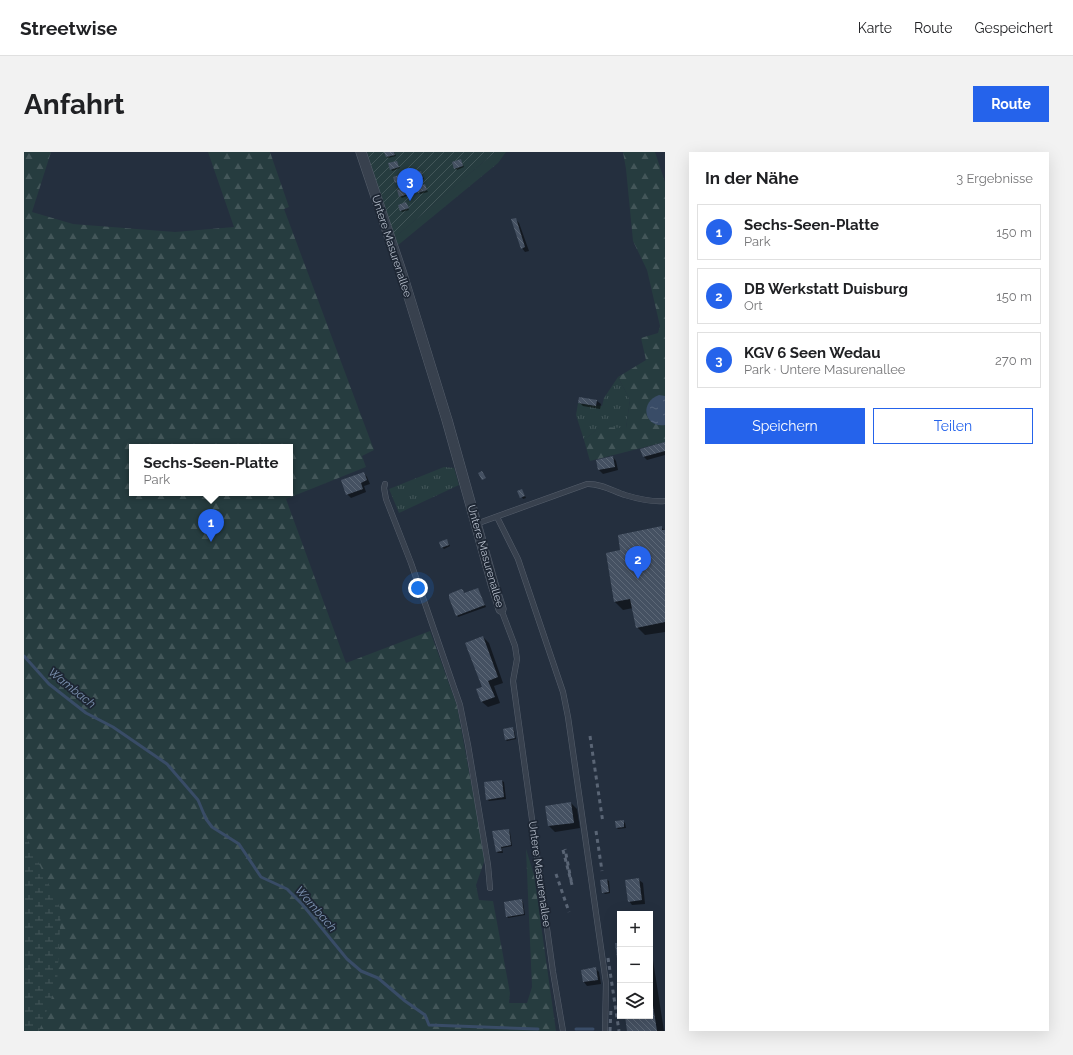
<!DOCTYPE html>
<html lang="de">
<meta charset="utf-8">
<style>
:root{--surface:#fff;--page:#f2f2f2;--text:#202124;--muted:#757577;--line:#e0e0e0;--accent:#2563eb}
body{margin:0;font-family:Raleway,sans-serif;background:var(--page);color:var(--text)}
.controls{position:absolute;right:12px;bottom:12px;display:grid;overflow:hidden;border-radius:0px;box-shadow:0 4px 16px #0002}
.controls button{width:36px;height:36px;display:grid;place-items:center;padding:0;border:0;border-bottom:1px solid var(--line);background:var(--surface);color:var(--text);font:20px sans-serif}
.you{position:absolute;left:394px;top:436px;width:14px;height:14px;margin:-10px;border:3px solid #fff;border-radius:50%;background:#1a73e8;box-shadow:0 0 0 6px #1a73e833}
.badge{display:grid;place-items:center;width:26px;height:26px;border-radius:50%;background:var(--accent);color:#fff;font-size:13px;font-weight:700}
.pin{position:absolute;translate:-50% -33px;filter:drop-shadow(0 1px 2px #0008)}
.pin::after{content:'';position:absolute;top:21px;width:14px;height:12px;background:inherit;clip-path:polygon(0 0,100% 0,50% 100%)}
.popup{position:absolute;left:105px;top:292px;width:164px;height:52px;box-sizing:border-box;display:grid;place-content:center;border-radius:0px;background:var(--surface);filter:drop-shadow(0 1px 3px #0005);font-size:13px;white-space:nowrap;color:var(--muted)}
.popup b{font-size:15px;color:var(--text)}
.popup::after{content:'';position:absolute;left:50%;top:100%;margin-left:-8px;border:8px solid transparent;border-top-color:var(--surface)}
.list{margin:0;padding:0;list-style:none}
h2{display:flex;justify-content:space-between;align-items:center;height:52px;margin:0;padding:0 16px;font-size:17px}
h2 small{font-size:13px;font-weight:400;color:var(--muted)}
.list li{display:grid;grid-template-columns:26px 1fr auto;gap:12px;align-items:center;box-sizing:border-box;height:56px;margin:0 8px 8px;padding:0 8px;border:1px solid var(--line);border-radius:0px}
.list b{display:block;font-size:15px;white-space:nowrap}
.list p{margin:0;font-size:13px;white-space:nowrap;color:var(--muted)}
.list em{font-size:13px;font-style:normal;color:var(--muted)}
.actions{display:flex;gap:8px;padding:12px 16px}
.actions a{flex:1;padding:9px 0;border:1px solid var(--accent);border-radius:0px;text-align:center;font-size:14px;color:var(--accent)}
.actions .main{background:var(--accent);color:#fff}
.icon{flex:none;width:22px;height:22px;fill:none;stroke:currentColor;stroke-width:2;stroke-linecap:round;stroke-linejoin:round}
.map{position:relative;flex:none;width:641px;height:879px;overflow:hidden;border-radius:0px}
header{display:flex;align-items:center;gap:24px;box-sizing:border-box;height:56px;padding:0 20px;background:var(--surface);border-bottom:1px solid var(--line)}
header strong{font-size:19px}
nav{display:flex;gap:22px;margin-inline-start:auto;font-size:14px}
.intro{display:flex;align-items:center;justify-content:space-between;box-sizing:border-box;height:96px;padding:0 24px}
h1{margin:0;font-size:28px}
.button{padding:10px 18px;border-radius:0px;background:var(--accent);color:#fff;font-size:14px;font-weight:700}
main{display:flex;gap:24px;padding:0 24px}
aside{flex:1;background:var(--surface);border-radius:0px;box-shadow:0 4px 16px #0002}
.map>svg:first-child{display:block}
.grass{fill:url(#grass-tufts)}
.forest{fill:url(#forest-firs);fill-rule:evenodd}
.wetland{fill:url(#wetland-marsh)}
.garden{fill:url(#garden-furrows)}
.water{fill:url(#water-ripples)}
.shadow{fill:#0007}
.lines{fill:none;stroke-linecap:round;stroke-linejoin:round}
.stream{stroke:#394c67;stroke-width:3}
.building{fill:url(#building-back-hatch)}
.lane-casing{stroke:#565f6c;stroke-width:6}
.street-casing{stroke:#565f6c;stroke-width:11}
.lane{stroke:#38414e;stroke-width:5}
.street{stroke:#38414e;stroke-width:10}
.rail{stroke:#5a6575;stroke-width:3;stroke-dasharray:4 4;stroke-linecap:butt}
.labels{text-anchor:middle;stroke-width:3.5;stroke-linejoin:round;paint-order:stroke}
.street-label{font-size:11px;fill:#b4bcc9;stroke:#1d2633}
.water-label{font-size:12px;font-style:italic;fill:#7c92b1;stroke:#1d2633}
</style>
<header>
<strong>Streetwise</strong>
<nav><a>Karte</a><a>Route</a><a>Gespeichert</a></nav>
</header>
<div class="intro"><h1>Anfahrt</h1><a class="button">Route</a></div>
<main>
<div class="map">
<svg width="641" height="879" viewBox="0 0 641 879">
<defs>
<pattern id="grass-tufts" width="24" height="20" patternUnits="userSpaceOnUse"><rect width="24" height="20" fill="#263c3f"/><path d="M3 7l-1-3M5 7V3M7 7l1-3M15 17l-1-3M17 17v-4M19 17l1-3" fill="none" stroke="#435659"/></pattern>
<pattern id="forest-firs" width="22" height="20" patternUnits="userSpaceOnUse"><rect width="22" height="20" fill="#263c3f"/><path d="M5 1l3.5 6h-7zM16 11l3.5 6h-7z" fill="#435659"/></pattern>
<pattern id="wetland-marsh" width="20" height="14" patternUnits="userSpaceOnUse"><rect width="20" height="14" fill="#263c3f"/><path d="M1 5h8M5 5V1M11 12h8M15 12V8" fill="none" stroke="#435659"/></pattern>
<pattern id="garden-furrows" width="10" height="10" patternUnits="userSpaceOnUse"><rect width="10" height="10" fill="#263c3f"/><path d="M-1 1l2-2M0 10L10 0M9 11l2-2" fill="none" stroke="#435659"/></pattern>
<pattern id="water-ripples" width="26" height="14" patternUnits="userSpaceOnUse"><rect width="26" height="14" fill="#394c67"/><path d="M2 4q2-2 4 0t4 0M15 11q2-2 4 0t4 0" fill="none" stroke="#53647b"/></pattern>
<pattern id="building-back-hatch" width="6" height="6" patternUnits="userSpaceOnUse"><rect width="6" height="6" fill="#455162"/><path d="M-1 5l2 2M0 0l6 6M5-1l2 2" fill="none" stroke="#5d6877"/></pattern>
</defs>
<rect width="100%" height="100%" fill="#242f3e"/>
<path class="grass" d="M 471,0 L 482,0 L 474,11 L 373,94 L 370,86 Z
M 594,225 L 606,248 L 602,276 L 575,276 L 560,288 L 552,263 L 554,251 L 578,254 L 580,246 Z
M 420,315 L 430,316 L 435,333 L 375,361 L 365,337 Z"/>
<path class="forest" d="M 0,0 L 27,0 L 8,60 L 49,72 L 151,80 L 210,75 L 184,0 L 246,0 L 265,55 L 260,57 L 350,298 L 338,304 L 342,315 L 262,347 L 322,511 L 406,479 L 433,554 L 461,707 L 452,733 L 455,748 L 469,749 L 486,841 L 485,851 L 503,851 L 508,835 L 502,697 L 510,723 L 532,879 L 0,879 ZM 108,295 L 266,295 L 266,341 L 108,341 Z
M 599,0 L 631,0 L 641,30 L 641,290 L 566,309 L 560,288 L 576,275 L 602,276 L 606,248 L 594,225 L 622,208 L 617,186 L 634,181 L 636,174 L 623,118 L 609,89 L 602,17 Z"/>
<path class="wetland" d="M 0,680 L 37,758 L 33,832 L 15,879 L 0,879 Z"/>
<path class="garden" d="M 343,0 L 471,0 L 370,86 Z"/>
<path class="water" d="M 635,243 L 641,244 L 641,273 C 620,276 615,250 635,243 Z"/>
<path class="shadow" d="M 361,0 L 370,0 L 372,4 L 364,6 Z
M 437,9 L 440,15 L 433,18 L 431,16 Z
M 372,10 L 376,16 L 368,19 L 367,17 Z
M 398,22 L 400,27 L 392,30 L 391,28 Z
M 378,23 L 381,30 L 374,32 L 372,30 Z
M 400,33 L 404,40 L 396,42 L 395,40 Z
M 382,36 L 385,43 L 378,46 L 376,44 Z
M 382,51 L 385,58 L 378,60 L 377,59 Z
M 491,67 L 495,71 L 505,99 L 501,100 L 498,96 Z
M 573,249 L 577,252 L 576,257 L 559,254 L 556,251 Z
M 641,291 L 641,303 L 623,308 L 619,304 Z
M 589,305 L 592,309 L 594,318 L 579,322 L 575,318 L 573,309 Z
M 340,321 L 343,325 L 346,332 L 340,334 L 342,340 L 327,346 L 323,342 Z
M 498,338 L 502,346 L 499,347 L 494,339 Z
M 637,375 L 641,379 L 641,480 L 621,483 L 613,475 L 609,456 L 599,458 L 591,450 L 583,402 L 598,399 Z
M 423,388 L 426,394 L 420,397 L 418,395 Z
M 454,437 L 462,455 L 434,465 L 433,463 L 438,439 L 441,442 Z
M 459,485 L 465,491 L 479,531 L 470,534 L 476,551 L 464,555 L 458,550 Z
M 489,576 L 490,578 L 492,587 L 483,589 L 481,587 Z
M 478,629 L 480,630 L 482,647 L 465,649 L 463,647 Z
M 547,651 L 553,657 L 556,676 L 531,680 L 525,674 Z
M 599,669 L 601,671 L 602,676 L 594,677 L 593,676 Z
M 484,678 L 486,680 L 488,694 L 478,696 L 479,701 L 474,701 L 473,700 Z
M 583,728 L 585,729 L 586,741 L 581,742 L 579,740 Z
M 615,728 L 619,731 L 621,752 L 608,753 L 605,749 Z
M 498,748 L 499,750 L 501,763 L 484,766 L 483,764 Z
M 626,789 L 640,879 L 604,879 L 602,864 L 626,864 Z
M 571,816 L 575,820 L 577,832 L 563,834 L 560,830 L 558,818 Z"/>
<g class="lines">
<path class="stream" d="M 0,504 L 25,532 L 62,561 L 89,575 L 143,612 L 174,648 L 182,667 L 188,675 L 215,692 L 237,725 L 263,737 L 278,752 L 323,807 L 337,819 L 354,826 L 381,849 L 401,863 L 405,873 L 514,877
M 552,877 L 569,877"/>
</g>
<path class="building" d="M 360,0 L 370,0 L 371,3 L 362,5 Z
M 437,7 L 439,14 L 430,17 L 428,10 Z
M 373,9 L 375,15 L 366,18 L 364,11 Z
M 397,19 L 399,26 L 390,29 L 388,22 Z
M 378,22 L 380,28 L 371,31 L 369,25 Z
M 401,32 L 403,38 L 394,41 L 392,35 Z
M 382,35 L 384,42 L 375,45 L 373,38 Z
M 382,50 L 385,56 L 376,59 L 374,53 Z
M 492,66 L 501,95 L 497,97 L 487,67 Z
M 555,245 L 573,248 L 572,254 L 554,251 Z
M 641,290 L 641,299 L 619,305 L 616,297 Z
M 589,304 L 591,315 L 574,318 L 572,308 Z
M 458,319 L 462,326 L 458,328 L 454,321 Z
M 340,320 L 343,328 L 337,331 L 339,337 L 322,343 L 317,328 Z
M 498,337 L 501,344 L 496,346 L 493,339 Z
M 638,374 L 638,378 L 641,378 L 641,470 L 612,476 L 606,447 L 590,450 L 582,401 L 596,398 L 594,383 Z
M 423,387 L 425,393 L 417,396 L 415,390 Z
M 454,436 L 461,453 L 432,464 L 425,446 L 425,442 L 437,437 L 439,438 L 440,441 Z
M 459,484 L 474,525 L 464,529 L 471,545 L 457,550 L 452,537 L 458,535 L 441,491 Z
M 489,575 L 491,586 L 481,588 L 479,577 Z
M 478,628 L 480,645 L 462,648 L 460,630 Z
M 547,650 L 550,671 L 524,674 L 521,654 Z
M 600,668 L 600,675 L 592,676 L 591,669 Z
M 485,677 L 487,693 L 477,695 L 478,699 L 472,700 L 468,679 Z
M 615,726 L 618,748 L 604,750 L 601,728 Z
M 583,727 L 585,740 L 578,741 L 576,728 Z
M 498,747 L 500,762 L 482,765 L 480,750 Z
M 591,791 L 596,791 L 596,822 L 595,822 Z
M 572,815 L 574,828 L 559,830 L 557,818 Z
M 626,834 L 633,879 L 603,879 L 601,864 L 626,864 Z"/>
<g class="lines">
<g class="lane-casing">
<path id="lane" d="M 361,332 L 360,336 L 362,347 L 387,411 L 436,553 L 444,593 L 464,713 L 466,736
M 473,365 L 494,407 L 539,540 L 544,565 L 582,831 L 581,879
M 452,372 L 563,332 C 576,331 589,339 601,343 C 614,347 628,350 641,349
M 477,457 L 491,494 L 493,507 L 489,529 L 529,820 L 539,879"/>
</g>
<g class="street-casing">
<path id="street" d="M 337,0 L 378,122 L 423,268 L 469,432 L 477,457"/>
</g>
<use href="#lane" class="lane"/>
<use href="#street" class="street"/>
<path class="rail" d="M 566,584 L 579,671
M 572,679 L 578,719
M 539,698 L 548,733 L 541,697
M 532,722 L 545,760
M 584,806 L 595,879
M 586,879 L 587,856"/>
</g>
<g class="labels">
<g class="street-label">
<text transform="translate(368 94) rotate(72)" y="4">Untere Masurenallee</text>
<text transform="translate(462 404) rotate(74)" y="4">Untere Masurenallee</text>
<text transform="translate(516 722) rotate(82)" y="4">Untere Masurenallee</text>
</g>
<g class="water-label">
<text transform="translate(48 536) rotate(39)" y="4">Wambach</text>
<text transform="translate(292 757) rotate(49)" y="4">Wambach</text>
</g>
</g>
</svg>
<div class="controls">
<button>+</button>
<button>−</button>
<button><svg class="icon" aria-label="layers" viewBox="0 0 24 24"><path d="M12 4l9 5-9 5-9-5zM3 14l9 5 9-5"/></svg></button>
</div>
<div class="you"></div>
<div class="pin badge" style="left:187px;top:390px">1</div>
<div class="popup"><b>Sechs-Seen-Platte</b>Park</div>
<div class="pin badge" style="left:614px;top:427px">2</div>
<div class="pin badge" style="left:386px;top:49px">3</div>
</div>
<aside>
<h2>In der Nähe<small>3 Ergebnisse</small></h2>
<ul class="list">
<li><span class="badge">1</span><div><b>Sechs-Seen-Platte</b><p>Park</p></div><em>150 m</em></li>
<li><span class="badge">2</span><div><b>DB Werkstatt Duisburg</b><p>Ort</p></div><em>150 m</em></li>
<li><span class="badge">3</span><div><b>KGV 6 Seen Wedau</b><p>Park · Untere Masurenallee</p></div><em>270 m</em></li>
</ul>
<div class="actions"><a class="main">Speichern</a><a>Teilen</a></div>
</aside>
</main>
